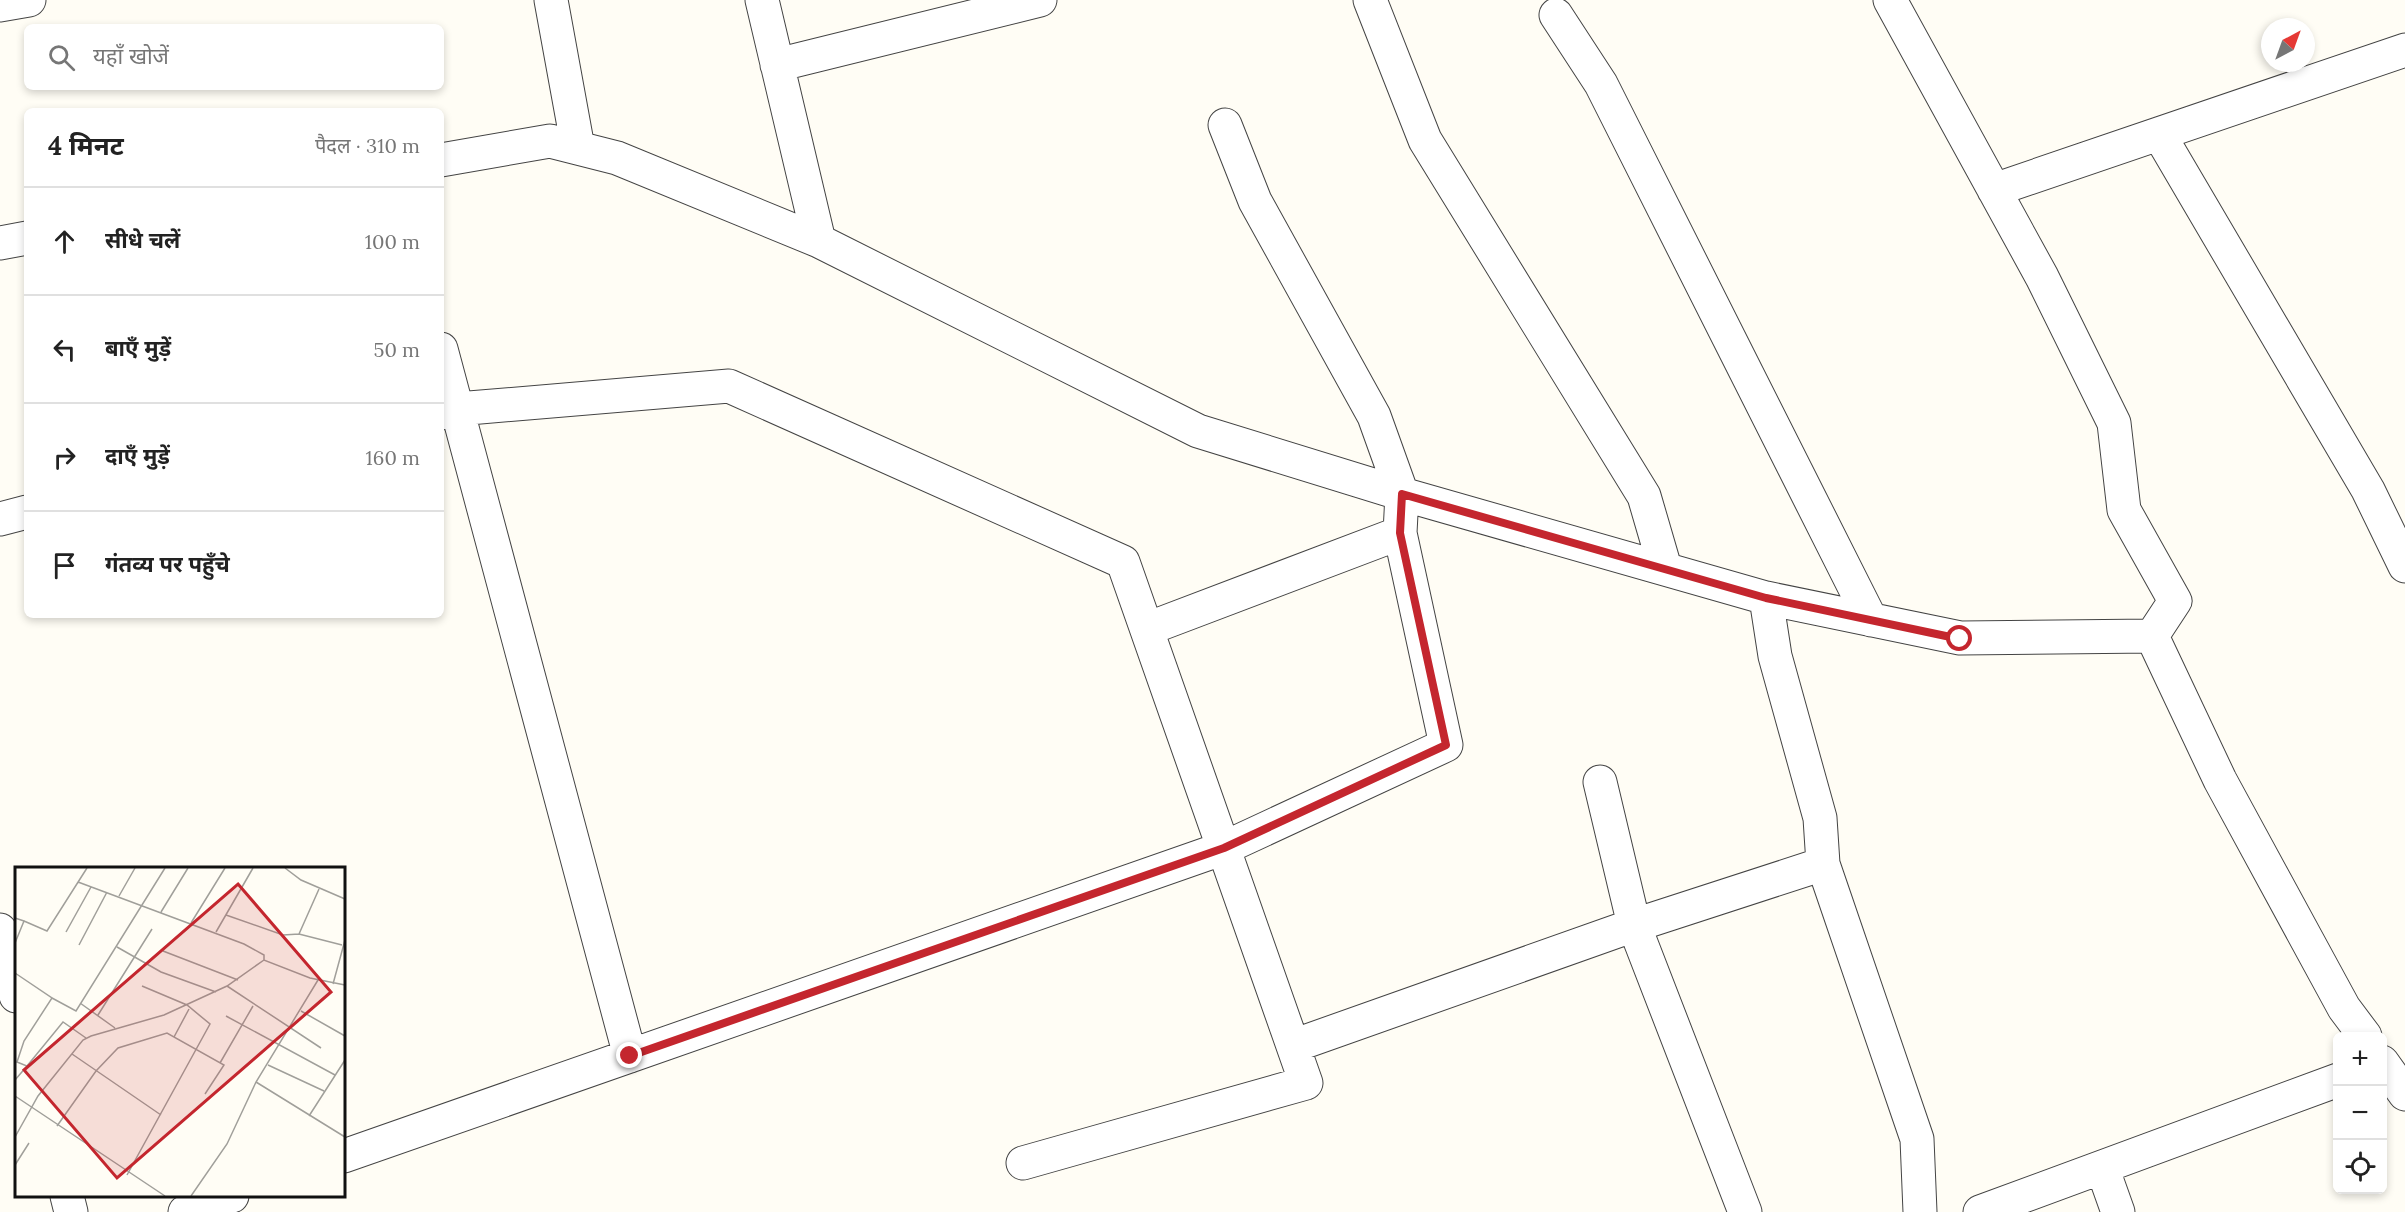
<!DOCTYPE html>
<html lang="hi">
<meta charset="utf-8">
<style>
:root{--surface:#fff;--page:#f6f6f6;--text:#222;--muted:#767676;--line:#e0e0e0}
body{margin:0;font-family:Lora,"Noto Sans Devanagari",serif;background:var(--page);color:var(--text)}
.controls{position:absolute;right:18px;bottom:18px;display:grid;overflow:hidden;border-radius:9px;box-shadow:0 3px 9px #0003}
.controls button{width:54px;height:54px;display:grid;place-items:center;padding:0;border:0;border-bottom:2px solid var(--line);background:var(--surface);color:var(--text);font:30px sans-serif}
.compass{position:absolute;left:2261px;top:18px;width:54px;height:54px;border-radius:50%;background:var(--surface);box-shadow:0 3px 9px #0003;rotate:41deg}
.stop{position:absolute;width:18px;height:18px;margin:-14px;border:4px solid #c4262e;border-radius:50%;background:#fff}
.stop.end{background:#c4262e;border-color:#fff;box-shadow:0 2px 6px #0008}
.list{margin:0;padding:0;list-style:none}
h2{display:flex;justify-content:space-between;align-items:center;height:78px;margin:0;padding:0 24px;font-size:26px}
h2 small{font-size:20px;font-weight:400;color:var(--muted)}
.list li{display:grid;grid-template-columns:39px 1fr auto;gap:18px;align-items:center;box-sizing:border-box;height:108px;padding:0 24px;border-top:2px solid var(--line)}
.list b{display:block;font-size:22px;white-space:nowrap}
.list em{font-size:20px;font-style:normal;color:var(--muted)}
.icon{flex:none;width:33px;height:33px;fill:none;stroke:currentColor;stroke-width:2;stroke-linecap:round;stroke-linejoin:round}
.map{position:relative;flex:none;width:2405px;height:1212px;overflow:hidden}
.search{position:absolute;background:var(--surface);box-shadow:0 3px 9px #0003;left:24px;top:24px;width:420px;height:66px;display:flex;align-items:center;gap:15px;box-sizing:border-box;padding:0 21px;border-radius:9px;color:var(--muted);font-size:22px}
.panel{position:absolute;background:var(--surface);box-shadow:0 3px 9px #0003;left:24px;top:108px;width:420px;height:510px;border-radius:9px}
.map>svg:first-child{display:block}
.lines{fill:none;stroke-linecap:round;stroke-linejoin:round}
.street-casing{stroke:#444;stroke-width:35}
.street{stroke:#fff;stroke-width:33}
.route{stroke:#c4262e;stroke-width:8}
.inset-road{fill:none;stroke:#a09f9a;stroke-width:1.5}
.view{fill:#c4262e;fill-opacity:0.15;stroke:#c4262e;stroke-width:3}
.inset-edge{fill:none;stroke:#111;stroke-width:3}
</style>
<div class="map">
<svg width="2405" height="1212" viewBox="0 0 2405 1212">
<rect width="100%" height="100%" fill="#fffdf5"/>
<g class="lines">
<g class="street-casing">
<path id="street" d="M 551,0 L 578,148
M 762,0 L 819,241
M 1370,0 L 1425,140 L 1644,496 L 1665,568
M 1890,0 L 2042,277 L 2114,423 L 2124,510 L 2175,601 L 2152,636
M 0,5 L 29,0
M 1556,15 L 1601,84 L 1871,620
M 777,65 L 1040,0
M 2159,134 L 2368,490 L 2405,566
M 441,160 L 550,141 L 617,158 L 819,241 L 1198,431 L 1402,494 L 1766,598 L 1960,638 L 2152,636 L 2220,780 L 2344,1008 L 2365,1036
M 1994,190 L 2405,50
M 0,243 L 27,238
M 441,349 L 630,1056
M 441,413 L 457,409 L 729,386 L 1123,562 L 1306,1083 L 1023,1163
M 0,519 L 27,512
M 1766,598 L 1775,656 L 1820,818 L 1823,864 L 1917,1139 L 1920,1212
M 1147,629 L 1400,533
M 1600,782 L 1634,925 L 1745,1212
M 0,930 L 16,996
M 1293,1046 L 1623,929 L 1823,864
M 2382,1062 L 2405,1094
M 344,1156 L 1224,848 L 1446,745 L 1400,533 L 1402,494 L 1374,416 L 1255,201 L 1225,125
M 2102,1167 L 2118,1212
M 67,1196 L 71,1212
M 185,1212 L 232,1196
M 1980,1212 L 2338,1080"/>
</g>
<use href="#street" class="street"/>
</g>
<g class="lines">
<path class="route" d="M 630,1056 L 1224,848 L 1446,745 L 1400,533 L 1402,494 L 1766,598 L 1960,639"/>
</g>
<g transform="translate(15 867)">
<rect width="330" height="330" fill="#fffdf5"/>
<path class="inset-road" d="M 270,1 L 286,13 L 330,32M 63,15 L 229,77 L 249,88 L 249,93M 104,29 L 120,1M 146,45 L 173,1M 211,48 L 268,68 L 284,67 L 327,78M 0,51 L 9,54 L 0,76M 9,54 L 32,64 L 72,1M 176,56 L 210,1M 51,65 L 76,20M 201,65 L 238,1M 284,67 L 304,22M 64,78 L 92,25M 102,80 L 146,105 L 201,125M 148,84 L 223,113M 0,106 L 37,131 L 9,174 L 2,195 L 12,199 L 0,213M 318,117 L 330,73M 212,119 L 306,181M 37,131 L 61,144 L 150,1M 65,136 L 100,161M 286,144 L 330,169M 83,148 L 137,62M 211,149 L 320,208M 159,170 L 174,142M 57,187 L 146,248M 205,196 L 238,139M 253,198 L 309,224M 12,199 L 48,155 L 71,171M 241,215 L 330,270M 0,229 L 150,329M 294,249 L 330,193M 42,259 L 81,204 L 103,181 L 152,166 L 209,198 L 190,227M 0,270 L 23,229 L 68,173 L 76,169 L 149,148 L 212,119 L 249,93 L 295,111 L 330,118M 0,298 L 14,276M 112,308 L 195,157 L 172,138 L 127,119M 176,329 L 212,277 L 241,215 L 303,113"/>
<path class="view" d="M 223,17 L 316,125 L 102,311 L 9,203 Z"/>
<rect width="330" height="330" class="inset-edge"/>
</g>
</svg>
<div class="controls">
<button>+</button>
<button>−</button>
<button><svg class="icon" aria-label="locate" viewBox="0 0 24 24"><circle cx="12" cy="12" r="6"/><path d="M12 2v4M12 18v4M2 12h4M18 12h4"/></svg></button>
</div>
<svg class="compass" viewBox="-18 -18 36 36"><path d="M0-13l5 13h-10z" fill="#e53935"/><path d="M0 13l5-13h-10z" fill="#767676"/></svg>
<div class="stop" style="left:1960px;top:639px"></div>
<div class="stop end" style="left:630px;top:1056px"></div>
<div class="search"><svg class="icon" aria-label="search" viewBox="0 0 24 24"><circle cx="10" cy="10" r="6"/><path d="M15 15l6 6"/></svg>यहाँ खोजें</div>
<section class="panel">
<h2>4 मिनट<small>पैदल · 310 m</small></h2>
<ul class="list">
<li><svg class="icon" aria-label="ahead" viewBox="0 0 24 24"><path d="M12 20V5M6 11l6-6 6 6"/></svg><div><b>सीधे चलें</b></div><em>100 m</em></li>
<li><svg class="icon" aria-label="left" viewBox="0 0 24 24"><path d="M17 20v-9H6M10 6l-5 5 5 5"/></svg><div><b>बाएँ मुड़ें</b></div><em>50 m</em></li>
<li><svg class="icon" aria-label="right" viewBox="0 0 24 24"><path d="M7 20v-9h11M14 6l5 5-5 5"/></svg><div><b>दाएँ मुड़ें</b></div><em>160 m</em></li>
<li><svg class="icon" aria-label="arrive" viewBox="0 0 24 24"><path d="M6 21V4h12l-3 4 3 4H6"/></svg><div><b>गंतव्य पर पहुँचे</b></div></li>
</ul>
</section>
</div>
